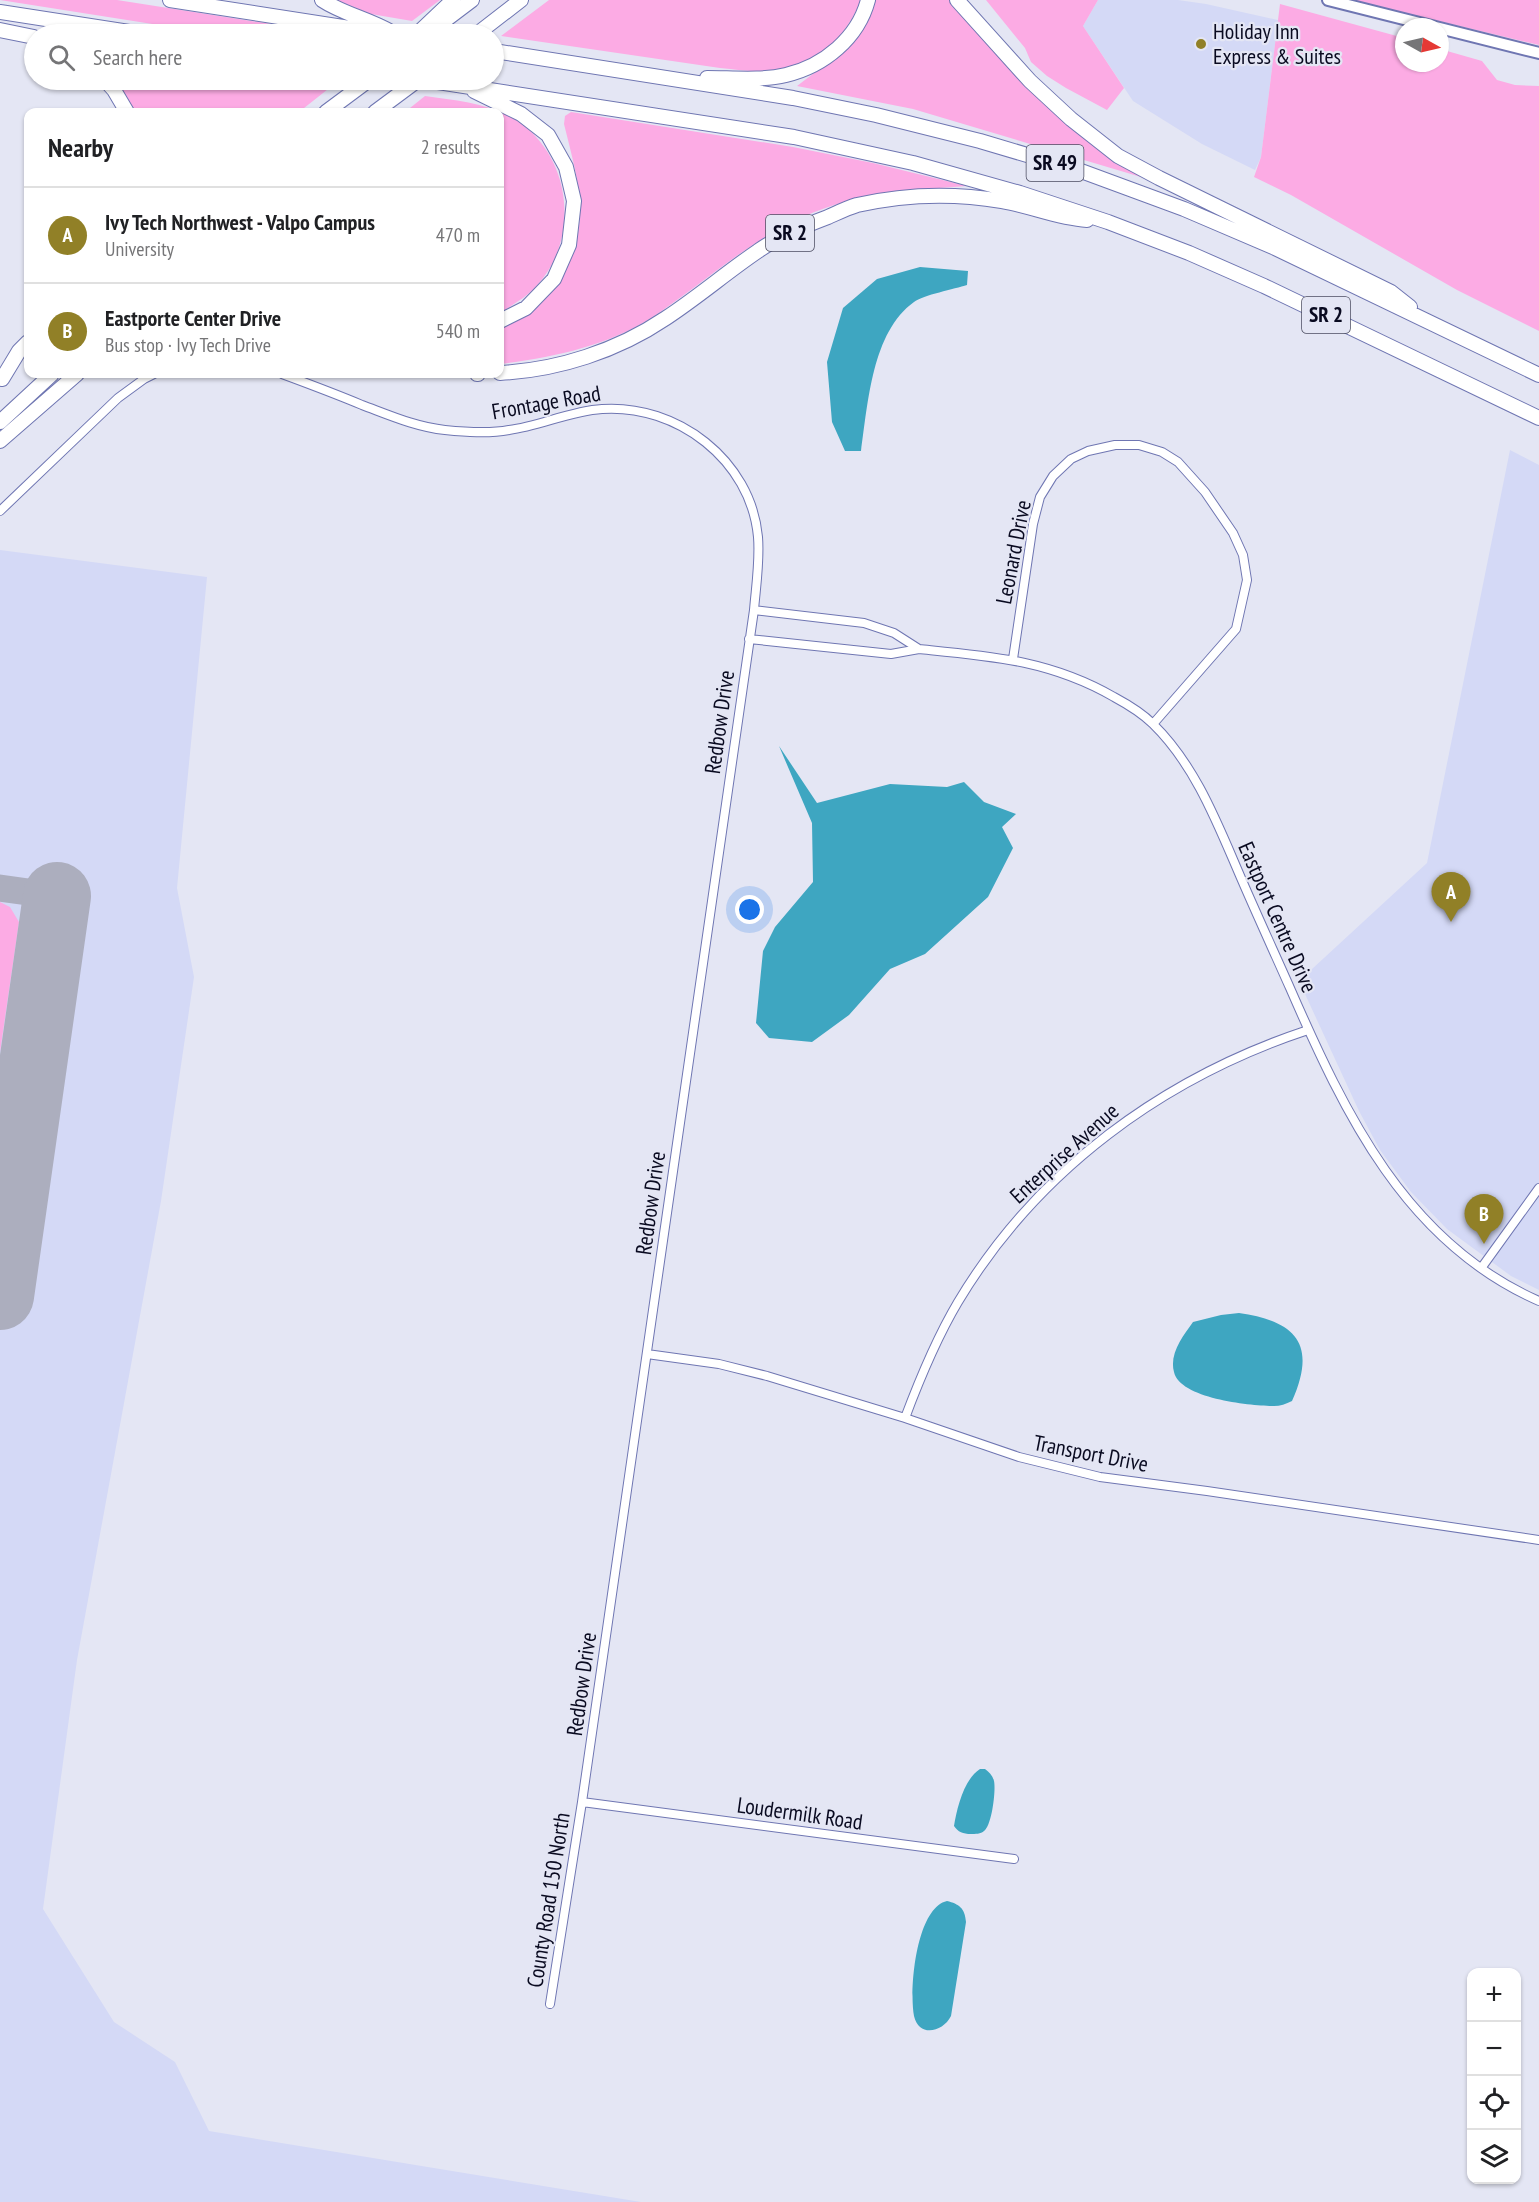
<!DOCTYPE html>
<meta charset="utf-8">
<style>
:root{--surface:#fff;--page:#f6f6f6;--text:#202124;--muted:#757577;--line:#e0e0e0;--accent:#918027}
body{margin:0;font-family:"PT Sans Narrow",sans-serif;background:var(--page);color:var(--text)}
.controls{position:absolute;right:18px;bottom:18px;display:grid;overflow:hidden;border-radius:12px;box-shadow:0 2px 4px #0004}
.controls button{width:54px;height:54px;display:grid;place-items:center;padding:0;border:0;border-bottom:2px solid var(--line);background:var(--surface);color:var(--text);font:30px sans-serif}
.compass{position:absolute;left:1395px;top:18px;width:54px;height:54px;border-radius:50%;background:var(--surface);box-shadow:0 2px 4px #0004;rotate:98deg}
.you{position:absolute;left:750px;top:910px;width:21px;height:21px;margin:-15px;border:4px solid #fff;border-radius:50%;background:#1a73e8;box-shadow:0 0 0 9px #1a73e833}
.badge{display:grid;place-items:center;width:39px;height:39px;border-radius:50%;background:var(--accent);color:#fff;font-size:20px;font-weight:700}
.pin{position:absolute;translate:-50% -50px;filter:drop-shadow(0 2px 3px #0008)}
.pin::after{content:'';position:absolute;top:32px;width:21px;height:18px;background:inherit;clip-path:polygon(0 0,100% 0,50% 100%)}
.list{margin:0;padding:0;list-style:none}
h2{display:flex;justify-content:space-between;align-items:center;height:78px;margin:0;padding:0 24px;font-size:26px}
h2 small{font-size:20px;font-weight:400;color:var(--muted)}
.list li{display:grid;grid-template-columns:39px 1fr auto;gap:18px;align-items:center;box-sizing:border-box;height:96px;padding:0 24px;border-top:2px solid var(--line)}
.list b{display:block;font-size:22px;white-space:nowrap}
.list p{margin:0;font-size:20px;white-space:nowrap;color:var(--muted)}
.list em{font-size:20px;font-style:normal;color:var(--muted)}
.icon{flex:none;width:33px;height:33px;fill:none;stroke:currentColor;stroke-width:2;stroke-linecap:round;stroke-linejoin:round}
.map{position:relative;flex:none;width:1539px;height:2202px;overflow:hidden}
.search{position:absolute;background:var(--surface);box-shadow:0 2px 4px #0004;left:24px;top:24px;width:480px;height:66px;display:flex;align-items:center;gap:15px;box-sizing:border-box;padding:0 21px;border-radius:33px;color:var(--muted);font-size:22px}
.panel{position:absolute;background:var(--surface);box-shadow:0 2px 4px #0004;left:24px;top:108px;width:480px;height:270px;border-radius:12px}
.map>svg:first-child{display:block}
.built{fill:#d4d9f6}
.green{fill:#fcabe4}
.water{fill:#3ea6c1}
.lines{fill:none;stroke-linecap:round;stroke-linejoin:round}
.taxiway{stroke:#acaebe;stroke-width:27}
.runway{stroke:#acaebe;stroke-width:68}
.street-casing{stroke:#6f76b2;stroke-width:10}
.secondary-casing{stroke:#6f76b2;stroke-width:14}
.highway-casing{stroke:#6f76b2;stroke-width:16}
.street{stroke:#fff;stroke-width:8}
.secondary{stroke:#fff;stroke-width:10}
.highway{stroke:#fff;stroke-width:14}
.poi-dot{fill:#918027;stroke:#e4e6f4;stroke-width:2}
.labels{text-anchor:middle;stroke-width:4.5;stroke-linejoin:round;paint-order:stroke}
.shield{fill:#e4e6f4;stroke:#4b4c60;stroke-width:1.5}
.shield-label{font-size:21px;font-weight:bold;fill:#090a20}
.poi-label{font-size:22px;fill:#090a20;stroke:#e4e6f4;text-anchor:start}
.street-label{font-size:22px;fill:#090a20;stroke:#e4e6f4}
</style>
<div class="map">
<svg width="1539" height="2202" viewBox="0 0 1539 2202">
<rect width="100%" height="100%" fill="#e4e6f4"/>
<path class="built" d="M 1098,0 L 1178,0 L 1206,4 L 1278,20 L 1261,157 L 1255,170 L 1202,144 L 1133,101 L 1083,26 Z
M 1510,450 L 1539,465 L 1539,1290 L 1511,1276 L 1447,1229 L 1411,1192 L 1380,1150 L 1359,1111 L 1299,981 L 1427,863 Z
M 0,550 L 207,577 L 177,888 L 194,977 L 161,1201 L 77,1660 L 43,1909 L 114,2022 L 175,2062 L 209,2131 L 641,2202 L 0,2202 Z"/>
<path class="green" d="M 0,0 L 117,0 L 335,34 L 216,34 Z
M 336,0 L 440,0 L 412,21 L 371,14 Z
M 549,0 L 861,0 C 847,35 819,64 780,70 C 760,73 739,70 720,68 L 501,36 Z
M 874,0 L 952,0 L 1054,113 L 1110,157 L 1151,180 L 913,109 L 797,86 L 847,48 L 863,28 Z
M 986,0 L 1098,0 L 1083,26 L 1124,88 L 1107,110 L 1066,88 L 1047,76 L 1031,62 L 1025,48 Z
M 1351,0 L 1539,0 L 1539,45 Z
M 1280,4 L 1404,38 L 1404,63 L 1440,63 L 1440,49 L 1482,61 L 1497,80 L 1515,85 L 1539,86 L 1539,331 L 1457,290 L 1291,195 L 1254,177 L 1261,157 Z
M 114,80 L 325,80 L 337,82 L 299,112 L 135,112 Z
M 425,96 C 460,101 500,104 528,129 C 578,173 577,258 523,298 C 515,303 508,309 500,312 L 500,112 L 405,112 Z
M 571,112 L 793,147 L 873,163 L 967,186 C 911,190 855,193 803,217 C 746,242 702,285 651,318 C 607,346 551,358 500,364 L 500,327 C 511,320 525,315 536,307 C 547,298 555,287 562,275 C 593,224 577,177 564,124 L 565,116 Z
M 0,902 L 10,907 L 19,922 L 0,1052 Z"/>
<path class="water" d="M 920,267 L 968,271 L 967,285 C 955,289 923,295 914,302 C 872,332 868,403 861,451 L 845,451 L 832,422 L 827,362 L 843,308 L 877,279 Z
M 779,746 L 817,803 L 890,784 L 947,787 L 964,782 L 984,802 L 1016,814 L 1002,827 L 1013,848 L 988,897 L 925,954 L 890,969 L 849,1015 L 812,1042 L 769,1038 L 756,1023 L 763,951 L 775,927 L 813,882 L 812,823 Z
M 1239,1313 C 1297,1321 1317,1345 1292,1401 C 1286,1404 1280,1406 1274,1406 C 1252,1406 1180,1399 1174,1372 C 1169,1354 1183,1336 1193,1322 L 1221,1315 Z
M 980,1769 L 985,1769 C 989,1772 993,1776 994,1781 C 996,1790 992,1825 984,1831 C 981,1834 975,1834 971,1834 C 963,1834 958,1832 954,1826 C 957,1808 964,1779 980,1769 Z
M 947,1901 C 959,1904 965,1908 966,1922 L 951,2016 C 943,2032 919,2038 914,2016 C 909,1990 916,1908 947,1901 Z"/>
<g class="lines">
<path class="taxiway" d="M 0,888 L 57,896"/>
<path class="runway" d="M 0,1296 L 57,896"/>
<g class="street-casing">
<path id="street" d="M 282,374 C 309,384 336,394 362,405 C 389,415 416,427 445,430 C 465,432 488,434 509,430 C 540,426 570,411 602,409 C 677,404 751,460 758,537 C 760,561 756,586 754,610 L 582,1802 L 550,2004
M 0,511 L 118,398 L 144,379 L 154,374
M 749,639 L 891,654 L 919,649 L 894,633 L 864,623 L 754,610
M 919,649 C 990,656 1050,660 1114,697 C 1127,704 1142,713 1153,724 C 1196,766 1218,825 1241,878 C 1257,915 1274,952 1290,988 C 1345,1114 1406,1243 1539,1301
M 1013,659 L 1033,524 L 1040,497 L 1053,476 L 1071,459 L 1088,451 L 1115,445 L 1139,445 L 1162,452 L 1178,462 L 1205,492 L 1233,533 L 1243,555 L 1247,580 L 1236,629 L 1153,724
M 1482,1267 L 1539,1188
M 647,1354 L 719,1364 L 767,1376 L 905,1418 L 1019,1457 L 1100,1477 L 1207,1491 L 1539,1540
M 905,1418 C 920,1378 936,1339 958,1302 C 1037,1170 1163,1078 1308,1030
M 582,1802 L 1014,1859"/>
</g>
<g class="secondary-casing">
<path id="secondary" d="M 1328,0 L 1539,53"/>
</g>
<g class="highway-casing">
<path id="highway" d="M 170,0 L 388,34
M 322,0 C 343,14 369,19 391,32
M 957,0 L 1030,81 L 1071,119 L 1118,156 L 1159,178 L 1391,292 L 1410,307
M 0,12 L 142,34
M 0,30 L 34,37
M 417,34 L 453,0
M 427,34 L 472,0
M 477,34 L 521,0
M 494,51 L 793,98 L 876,115 L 980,141 L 1081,171 L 1184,209 L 1275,248 L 1539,375
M 707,78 C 733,78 761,81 786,75 C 824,66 858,38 868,0
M 105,80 L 114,90 L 127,112
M 425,80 L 794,137 L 913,163 L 1020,193 L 1108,222 L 1189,253 L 1264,286 L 1539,418
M 474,91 L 521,114 L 548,135 L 566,167 L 574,201 L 569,245 L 554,279 L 526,308 L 500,321
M 326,112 L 369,80
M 375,112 L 418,80
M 500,373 C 558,370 617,351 666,318 C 698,297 727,272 758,251 C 779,236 804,226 828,217 C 837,213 847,208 857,205 C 905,194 955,193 1002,201 C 1031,206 1057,218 1087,220
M 477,374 L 478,374
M 2,379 L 19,351 L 28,342
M 0,422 L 52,374
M 0,441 L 77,374"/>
</g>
<use href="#street" class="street"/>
<use href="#secondary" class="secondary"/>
<use href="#highway" class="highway"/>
</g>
<circle class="poi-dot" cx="1201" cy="44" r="6"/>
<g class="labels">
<g class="shield">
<rect x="1026.5" y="145" width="57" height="36" rx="4.5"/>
<rect x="766" y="215" width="48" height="36" rx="4.5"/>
<rect x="1302" y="297" width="48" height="36" rx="4.5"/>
</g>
<g class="shield-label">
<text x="1055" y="170">SR 49</text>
<text x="790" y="240">SR 2</text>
<text x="1326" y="322">SR 2</text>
</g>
<g class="poi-label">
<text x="1213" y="39">Holiday Inn<tspan x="1213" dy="25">Express &amp; Suites</tspan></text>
</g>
<g class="street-label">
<text transform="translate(546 402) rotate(-10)" y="8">Frontage Road</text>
<text transform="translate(1013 552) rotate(-79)" y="8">Leonard Drive</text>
<text transform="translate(719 722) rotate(-82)" y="8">Redbow Drive</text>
<text transform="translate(1278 917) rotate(66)" y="8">Eastport Centre Drive</text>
<text transform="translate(1064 1153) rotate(-42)" y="8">Enterprise Avenue</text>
<text transform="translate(650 1203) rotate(-82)" y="8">Redbow Drive</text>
<text transform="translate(1091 1453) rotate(11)" y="8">Transport Drive</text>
<text transform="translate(581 1684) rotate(-82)" y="8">Redbow Drive</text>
<text transform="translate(800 1813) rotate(8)" y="8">Loudermilk Road</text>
<text transform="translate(548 1900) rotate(-81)" y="8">County Road 150 North</text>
</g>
</g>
</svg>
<div class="controls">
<button>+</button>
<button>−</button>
<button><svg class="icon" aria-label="locate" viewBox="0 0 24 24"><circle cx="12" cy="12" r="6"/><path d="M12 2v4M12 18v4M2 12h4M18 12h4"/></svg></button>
<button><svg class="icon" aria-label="layers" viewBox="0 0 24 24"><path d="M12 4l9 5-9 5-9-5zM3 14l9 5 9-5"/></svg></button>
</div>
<svg class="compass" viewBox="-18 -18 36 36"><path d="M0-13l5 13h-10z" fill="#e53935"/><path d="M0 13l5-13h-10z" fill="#757577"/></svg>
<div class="you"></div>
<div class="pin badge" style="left:1451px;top:922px">A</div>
<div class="pin badge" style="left:1484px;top:1244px">B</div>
<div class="search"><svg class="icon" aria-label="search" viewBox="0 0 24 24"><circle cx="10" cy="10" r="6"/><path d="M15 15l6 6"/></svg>Search here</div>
<section class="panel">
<h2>Nearby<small>2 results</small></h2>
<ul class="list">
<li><span class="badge">A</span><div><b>Ivy Tech Northwest - Valpo Campus</b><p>University</p></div><em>470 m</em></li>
<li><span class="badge">B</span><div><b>Eastporte Center Drive</b><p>Bus stop · Ivy Tech Drive</p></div><em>540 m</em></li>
</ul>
</section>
</div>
